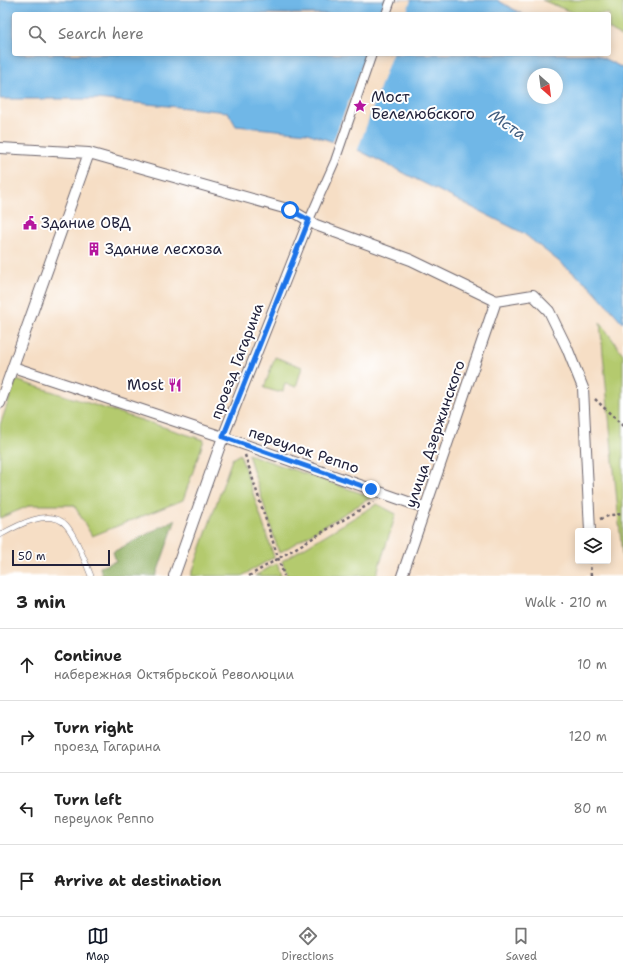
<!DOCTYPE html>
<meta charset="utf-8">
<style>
:root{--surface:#fff;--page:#f6f6f6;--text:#222;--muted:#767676;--line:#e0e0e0;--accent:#111827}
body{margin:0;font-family:"Shantell Sans",sans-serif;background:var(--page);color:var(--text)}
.controls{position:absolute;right:12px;bottom:12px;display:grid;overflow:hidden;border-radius:4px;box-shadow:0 2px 10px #0003}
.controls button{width:36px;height:36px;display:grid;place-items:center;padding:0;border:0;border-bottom:1px solid var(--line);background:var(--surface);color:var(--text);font:20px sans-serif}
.compass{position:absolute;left:527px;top:68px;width:36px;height:36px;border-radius:50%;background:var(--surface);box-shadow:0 2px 10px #0003;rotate:152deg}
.scale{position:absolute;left:12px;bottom:10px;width:98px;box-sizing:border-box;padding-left:4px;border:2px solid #22223b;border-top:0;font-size:11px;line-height:14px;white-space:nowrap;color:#22223b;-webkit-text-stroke:3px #fff;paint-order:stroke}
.stop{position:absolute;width:12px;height:12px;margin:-9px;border:3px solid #1a73e8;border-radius:50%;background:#fff}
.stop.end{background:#1a73e8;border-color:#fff;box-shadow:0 1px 4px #0008}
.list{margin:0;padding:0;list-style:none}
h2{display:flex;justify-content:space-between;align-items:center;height:52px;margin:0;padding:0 16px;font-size:17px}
h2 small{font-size:13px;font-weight:400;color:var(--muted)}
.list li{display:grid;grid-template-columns:26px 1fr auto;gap:12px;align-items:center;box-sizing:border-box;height:72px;padding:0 16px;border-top:1px solid var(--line)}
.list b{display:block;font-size:15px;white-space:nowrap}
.list p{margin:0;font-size:13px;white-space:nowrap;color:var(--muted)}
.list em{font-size:13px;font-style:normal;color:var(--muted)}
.icon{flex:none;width:22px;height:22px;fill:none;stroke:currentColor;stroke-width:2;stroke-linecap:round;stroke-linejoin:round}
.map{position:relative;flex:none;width:623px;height:576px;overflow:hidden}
.search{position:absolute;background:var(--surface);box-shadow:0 2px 10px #0003;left:12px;right:12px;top:12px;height:44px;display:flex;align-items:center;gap:10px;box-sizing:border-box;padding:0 14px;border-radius:4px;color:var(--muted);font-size:15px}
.sheet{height:340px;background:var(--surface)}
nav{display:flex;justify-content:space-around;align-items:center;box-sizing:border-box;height:56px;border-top:1px solid var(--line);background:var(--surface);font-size:11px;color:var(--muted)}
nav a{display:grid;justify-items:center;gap:2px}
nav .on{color:var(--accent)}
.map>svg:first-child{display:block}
.green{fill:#b4ca6e;stroke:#6b7654}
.forest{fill:#8fae61;stroke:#58684e}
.water{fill:#70b7e7;stroke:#496c91;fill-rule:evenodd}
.pier{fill:#f6dec5}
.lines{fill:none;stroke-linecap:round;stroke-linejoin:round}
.service-casing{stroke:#6c646b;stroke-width:6}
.pedestrian-casing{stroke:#6c646b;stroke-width:10}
.minor-casing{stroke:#6c646b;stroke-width:12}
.path{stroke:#6c646b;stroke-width:2.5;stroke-dasharray:3 3;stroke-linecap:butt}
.service{stroke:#fff;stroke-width:5}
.pedestrian{stroke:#fff;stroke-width:8}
.minor{stroke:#fff;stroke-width:10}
.route{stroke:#1a73e8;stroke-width:5}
.labels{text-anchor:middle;stroke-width:4;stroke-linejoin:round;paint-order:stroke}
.poi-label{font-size:15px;fill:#22223b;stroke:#fff;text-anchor:start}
.street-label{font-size:15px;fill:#22223b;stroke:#fff}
.water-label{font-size:16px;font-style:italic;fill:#415e80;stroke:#fff}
</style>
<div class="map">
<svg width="623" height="576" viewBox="0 0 623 576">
<rect width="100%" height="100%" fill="#fff"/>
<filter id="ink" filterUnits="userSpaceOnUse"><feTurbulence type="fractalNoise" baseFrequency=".025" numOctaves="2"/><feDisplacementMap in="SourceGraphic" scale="8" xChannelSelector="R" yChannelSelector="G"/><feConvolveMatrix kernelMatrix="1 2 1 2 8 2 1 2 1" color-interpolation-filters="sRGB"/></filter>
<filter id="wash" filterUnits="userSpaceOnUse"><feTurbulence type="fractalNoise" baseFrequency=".012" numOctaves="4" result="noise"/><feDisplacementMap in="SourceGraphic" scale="16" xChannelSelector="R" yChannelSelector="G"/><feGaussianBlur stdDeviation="0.9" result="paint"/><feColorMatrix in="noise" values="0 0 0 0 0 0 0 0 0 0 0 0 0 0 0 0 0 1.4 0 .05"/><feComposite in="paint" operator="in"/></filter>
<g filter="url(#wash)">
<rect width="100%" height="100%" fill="#f6dec5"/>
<path class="green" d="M 542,0 L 623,0 L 623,38 L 609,29 L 609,14 L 576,14 Z
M 600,322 L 623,354 L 623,565 Z
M 275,357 L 302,367 L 296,387 L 285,383 L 283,391 L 278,392 L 264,388 Z
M 16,380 L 204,440 L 183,500 L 92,536 L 74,505 L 31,505 L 0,518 L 0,425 Z
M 240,454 L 274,557 L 242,576 L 191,576 L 232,459 Z
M 248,454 L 372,497 L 279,553 Z
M 377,504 L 396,514 L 376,576 L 287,576 L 282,561 Z
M 277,563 L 281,576 L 255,576 Z"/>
<path class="forest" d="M 176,519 L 156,576 L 102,576 L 100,567 L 116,561 L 113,552 Z"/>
<path class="water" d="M 0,0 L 497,0 L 522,14 L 14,14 L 14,54 L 595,54 L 623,68 L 623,323 L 590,286 L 523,233 L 358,150 L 307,133 L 236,126 L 228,112 L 97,99 L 0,99 ZM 533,74 L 557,74 L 557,98 L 533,98 Z"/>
<path class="pier" d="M 389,0 L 411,0 L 406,14 L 383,14 Z
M 367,54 L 392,54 L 357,152 L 332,144 Z"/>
</g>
<g filter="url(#ink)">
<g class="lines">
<g class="service-casing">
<path id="service" d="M 0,535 C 16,526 50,507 66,525 C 75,535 86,563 91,576"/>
</g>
<g class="pedestrian-casing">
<path id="pedestrian" d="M 386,14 L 391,0
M 309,220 L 335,161 L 372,54"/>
</g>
<g class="minor-casing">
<path id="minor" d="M 0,148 L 89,153 L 291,210 L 316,225 L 411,260 L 496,301 L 533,295 L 549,311 L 567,348 L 583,388 L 590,531
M 13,367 L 223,437 L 425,508
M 0,403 L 89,153
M 174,576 L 223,437 L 309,220
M 402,576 L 496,301"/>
</g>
<path class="path" d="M 595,399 L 623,426
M 245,455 L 284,576
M 600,519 L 611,515 L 623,514
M 590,561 L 591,576
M 249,576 L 373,502"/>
<use href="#service" class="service"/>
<use href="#pedestrian" class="pedestrian"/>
<use href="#minor" class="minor"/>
</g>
</g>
<g class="lines" filter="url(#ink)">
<path class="route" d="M 290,210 L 309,220 L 223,437 L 371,489"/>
</g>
<defs>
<g id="sight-bare" transform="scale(1.08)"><path d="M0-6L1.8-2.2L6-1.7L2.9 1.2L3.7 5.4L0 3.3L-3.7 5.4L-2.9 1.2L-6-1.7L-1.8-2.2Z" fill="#b5179e" stroke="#fff" stroke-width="2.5" paint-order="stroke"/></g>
<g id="civic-bare" transform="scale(1.08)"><path d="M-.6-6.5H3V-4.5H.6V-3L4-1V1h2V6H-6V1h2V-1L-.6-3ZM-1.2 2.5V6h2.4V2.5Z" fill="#b5179e" stroke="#fff" stroke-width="2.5" paint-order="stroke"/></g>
<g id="building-bare" transform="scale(1.08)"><path d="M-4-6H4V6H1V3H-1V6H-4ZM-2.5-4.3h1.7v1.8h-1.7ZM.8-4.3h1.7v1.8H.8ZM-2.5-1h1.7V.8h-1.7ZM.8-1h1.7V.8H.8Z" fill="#b5179e" stroke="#fff" stroke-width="2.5" paint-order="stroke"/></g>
<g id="restaurant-bare" transform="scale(1.08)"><path d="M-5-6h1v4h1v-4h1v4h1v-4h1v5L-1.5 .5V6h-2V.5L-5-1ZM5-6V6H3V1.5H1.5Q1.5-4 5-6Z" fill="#b5179e" stroke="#fff" stroke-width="2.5" paint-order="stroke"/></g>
</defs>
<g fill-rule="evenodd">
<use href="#sight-bare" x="360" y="106"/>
<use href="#civic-bare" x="30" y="223"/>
<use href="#building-bare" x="94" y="249"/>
<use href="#restaurant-bare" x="175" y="385"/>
</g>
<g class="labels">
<g class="poi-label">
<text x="371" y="102">Мост<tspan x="371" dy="17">Белелюбского</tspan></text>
<text x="41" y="228">Здание ОВД</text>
<text x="105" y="254">Здание лесхоза</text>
<text x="164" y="390" text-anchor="end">Most</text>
</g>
<g class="street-label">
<text transform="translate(237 361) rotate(-69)" y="5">проезд Гагарина</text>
<text transform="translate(435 434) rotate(-71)" y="5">улица Дзержинского</text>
<text transform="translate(304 450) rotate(19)" y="5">переулок Реппо</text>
</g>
<g class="water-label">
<text transform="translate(508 124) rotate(35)" y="6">Мста</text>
</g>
</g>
</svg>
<div class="controls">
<button><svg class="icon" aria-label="layers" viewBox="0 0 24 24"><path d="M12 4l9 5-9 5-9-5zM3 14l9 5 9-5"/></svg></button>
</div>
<svg class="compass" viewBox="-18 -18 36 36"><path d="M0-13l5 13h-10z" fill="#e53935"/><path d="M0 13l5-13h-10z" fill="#767676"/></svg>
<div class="scale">50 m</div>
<div class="stop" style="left:290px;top:210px"></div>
<div class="stop end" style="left:371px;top:489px"></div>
<div class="search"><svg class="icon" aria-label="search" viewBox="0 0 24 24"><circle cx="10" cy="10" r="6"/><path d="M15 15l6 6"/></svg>Search here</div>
</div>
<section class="sheet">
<h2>3 min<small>Walk · 210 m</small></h2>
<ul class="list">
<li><svg class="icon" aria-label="ahead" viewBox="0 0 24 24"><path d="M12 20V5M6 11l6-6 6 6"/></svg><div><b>Continue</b><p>набережная Октябрьской Революции</p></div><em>10 m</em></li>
<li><svg class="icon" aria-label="right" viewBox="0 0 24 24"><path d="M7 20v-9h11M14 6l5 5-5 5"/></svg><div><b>Turn right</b><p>проезд Гагарина</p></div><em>120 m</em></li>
<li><svg class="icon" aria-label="left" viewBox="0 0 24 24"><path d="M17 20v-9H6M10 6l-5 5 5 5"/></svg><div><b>Turn left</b><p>переулок Реппо</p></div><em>80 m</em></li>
<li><svg class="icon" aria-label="arrive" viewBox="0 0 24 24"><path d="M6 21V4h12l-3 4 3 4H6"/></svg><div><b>Arrive at destination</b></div></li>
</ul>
</section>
<nav>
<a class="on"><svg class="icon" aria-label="map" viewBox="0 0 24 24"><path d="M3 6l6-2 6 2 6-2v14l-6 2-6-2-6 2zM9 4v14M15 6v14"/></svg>Map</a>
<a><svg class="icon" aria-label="directions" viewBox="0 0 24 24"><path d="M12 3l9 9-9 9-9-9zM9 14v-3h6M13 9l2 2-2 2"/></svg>Directions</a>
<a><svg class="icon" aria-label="saved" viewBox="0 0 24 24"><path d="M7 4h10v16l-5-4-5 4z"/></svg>Saved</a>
</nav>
